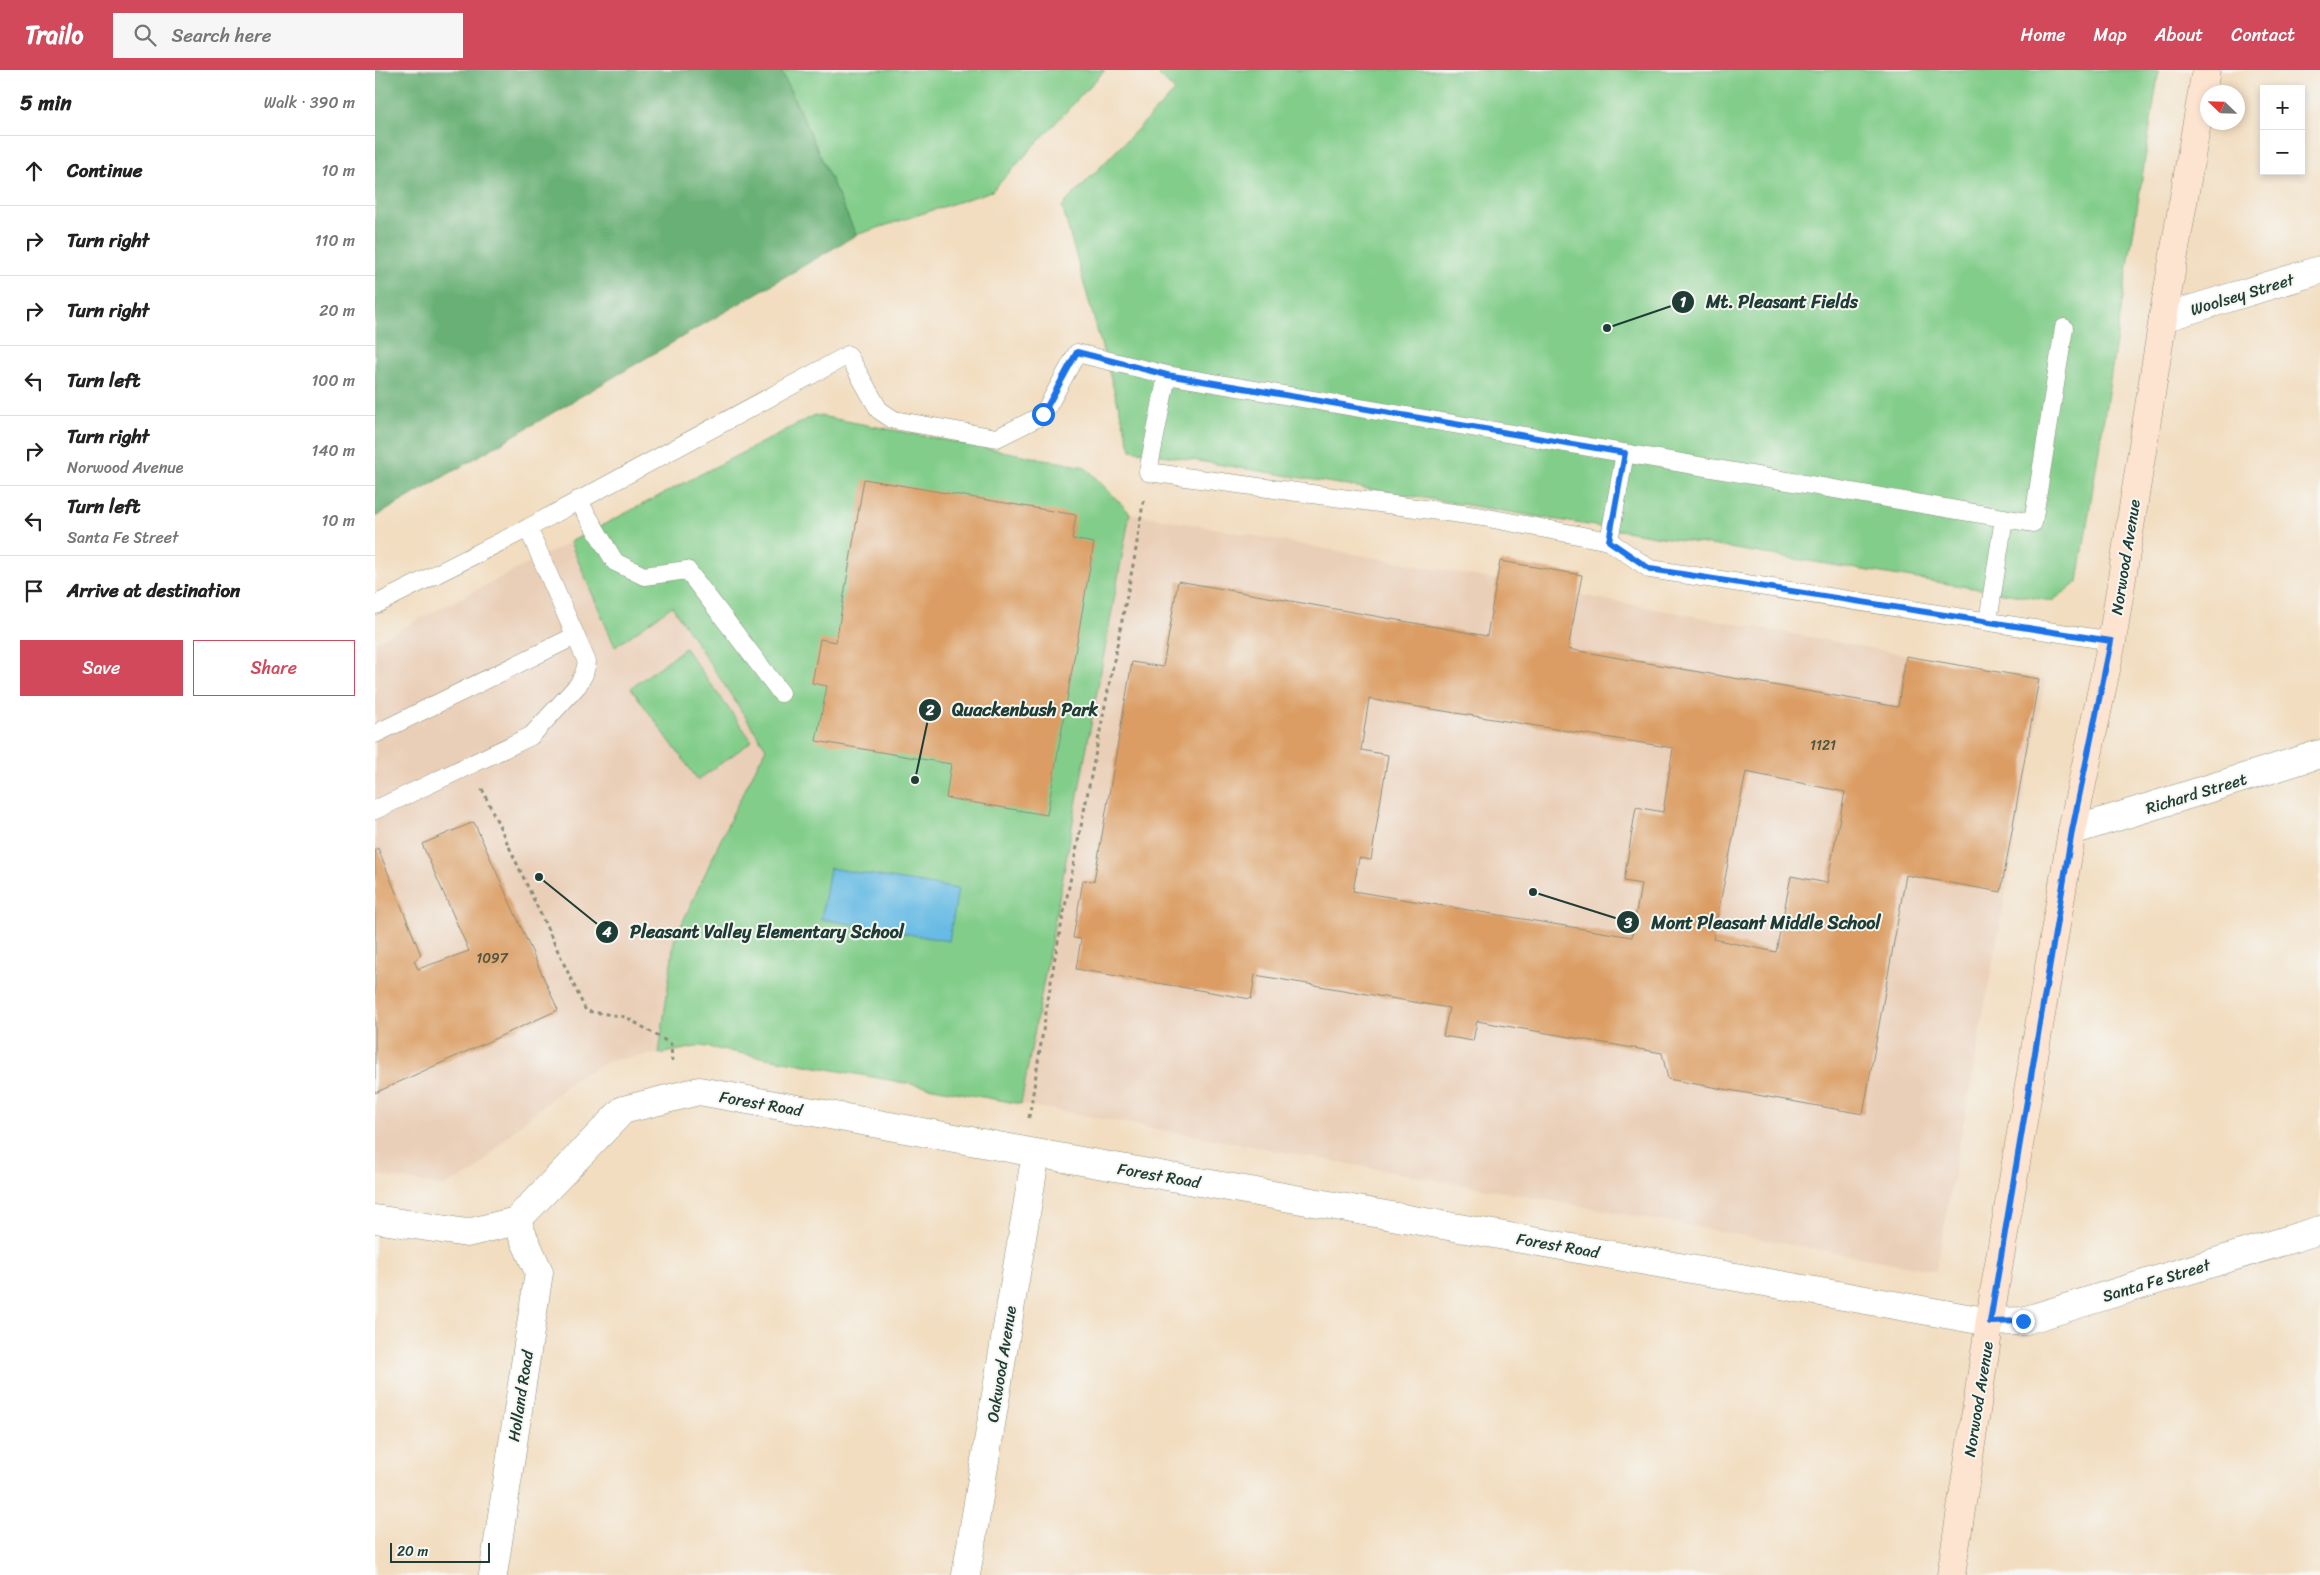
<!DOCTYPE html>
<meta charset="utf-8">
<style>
:root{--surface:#fff;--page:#f6f6f6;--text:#222;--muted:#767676;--line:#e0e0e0;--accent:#d1495b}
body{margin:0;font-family:Sriracha,sans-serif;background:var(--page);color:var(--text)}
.controls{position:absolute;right:15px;top:15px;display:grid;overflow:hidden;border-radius:0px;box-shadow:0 2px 8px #0003}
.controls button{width:45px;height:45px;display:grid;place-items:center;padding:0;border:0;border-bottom:1px solid var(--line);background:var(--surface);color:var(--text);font:25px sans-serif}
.compass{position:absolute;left:1825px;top:15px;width:45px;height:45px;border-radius:50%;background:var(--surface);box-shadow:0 2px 8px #0003;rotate:293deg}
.scale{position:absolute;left:15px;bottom:12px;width:100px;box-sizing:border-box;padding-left:5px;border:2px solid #1f3d34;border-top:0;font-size:14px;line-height:18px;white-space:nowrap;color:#1f3d34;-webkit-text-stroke:4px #f6f6f2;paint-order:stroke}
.stop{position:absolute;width:15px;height:15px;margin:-11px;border:4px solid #1a73e8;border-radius:50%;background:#fff}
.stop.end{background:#1a73e8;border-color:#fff;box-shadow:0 1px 5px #0008}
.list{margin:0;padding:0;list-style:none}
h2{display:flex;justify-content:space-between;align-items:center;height:65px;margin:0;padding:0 20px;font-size:21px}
h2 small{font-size:16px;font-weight:400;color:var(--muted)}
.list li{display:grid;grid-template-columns:32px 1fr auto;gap:15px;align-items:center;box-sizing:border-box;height:70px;padding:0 20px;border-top:1px solid var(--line)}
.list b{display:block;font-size:19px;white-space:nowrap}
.list p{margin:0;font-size:16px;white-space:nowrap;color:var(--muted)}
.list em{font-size:16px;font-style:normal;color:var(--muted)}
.actions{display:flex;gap:10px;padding:15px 20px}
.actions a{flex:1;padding:11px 0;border:1px solid var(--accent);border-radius:0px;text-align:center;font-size:18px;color:var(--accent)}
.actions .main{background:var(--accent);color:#fff}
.icon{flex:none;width:28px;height:28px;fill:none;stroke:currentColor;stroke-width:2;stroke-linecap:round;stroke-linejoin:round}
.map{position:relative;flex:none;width:1945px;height:1505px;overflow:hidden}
header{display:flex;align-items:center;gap:30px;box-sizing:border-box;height:70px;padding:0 25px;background:var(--accent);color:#fff}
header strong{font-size:24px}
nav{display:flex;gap:28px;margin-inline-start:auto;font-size:18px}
.search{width:350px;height:45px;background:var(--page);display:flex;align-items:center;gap:12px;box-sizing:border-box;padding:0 18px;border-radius:0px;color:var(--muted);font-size:19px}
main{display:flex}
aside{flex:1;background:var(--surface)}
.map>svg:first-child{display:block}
.built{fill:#eacfb8}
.green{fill:#82cd8a;stroke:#50855f}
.forest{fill:#69b076;stroke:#447655}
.water{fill:#68bbe4;stroke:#447c8c}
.building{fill:#db9d64;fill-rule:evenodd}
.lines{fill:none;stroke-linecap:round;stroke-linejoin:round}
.lane-casing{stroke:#888d7a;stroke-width:19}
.street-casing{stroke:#888d7a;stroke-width:29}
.secondary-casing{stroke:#888d7a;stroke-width:29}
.path{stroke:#888d7a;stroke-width:3;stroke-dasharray:4 4;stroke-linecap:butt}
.lane{stroke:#fff;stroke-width:18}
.street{stroke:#fff;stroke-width:28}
.secondary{stroke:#fde4d0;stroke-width:28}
.route{stroke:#1a73e8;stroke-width:6}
.labels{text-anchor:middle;stroke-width:4;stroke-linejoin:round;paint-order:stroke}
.number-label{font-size:14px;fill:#4e5540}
.street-label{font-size:16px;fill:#1f3d34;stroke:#f6f6f2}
.leader{fill:none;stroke:#1f3d34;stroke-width:2}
.callout-dot{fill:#1f3d34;stroke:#f6f6f2;stroke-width:2}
.mark-label{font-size:15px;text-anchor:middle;font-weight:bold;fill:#fff}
.callout-label{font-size:18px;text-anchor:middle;font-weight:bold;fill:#1f3d34;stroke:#f6f6f2;stroke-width:4;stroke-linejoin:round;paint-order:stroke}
</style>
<header>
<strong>Trailo</strong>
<div class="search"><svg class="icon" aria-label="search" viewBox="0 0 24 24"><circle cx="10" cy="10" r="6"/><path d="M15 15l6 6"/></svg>Search here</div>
<nav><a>Home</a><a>Map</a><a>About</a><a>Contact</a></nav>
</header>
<main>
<aside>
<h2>5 min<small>Walk · 390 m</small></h2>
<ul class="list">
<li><svg class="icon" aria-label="ahead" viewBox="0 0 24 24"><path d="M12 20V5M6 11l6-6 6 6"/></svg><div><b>Continue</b></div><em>10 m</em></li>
<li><svg class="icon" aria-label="right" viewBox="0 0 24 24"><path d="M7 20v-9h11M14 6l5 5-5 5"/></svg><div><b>Turn right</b></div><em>110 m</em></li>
<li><svg class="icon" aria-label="right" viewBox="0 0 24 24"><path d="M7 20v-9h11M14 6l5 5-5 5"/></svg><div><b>Turn right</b></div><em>20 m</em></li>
<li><svg class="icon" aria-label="left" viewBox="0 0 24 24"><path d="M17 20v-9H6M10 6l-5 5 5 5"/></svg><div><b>Turn left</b></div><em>100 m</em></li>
<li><svg class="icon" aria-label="right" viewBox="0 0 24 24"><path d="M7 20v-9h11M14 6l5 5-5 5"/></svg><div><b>Turn right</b><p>Norwood Avenue</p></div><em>140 m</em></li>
<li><svg class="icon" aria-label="left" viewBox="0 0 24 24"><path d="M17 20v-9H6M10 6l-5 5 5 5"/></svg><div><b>Turn left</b><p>Santa Fe Street</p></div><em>10 m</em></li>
<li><svg class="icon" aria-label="arrive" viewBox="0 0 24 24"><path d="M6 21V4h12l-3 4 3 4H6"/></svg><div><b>Arrive at destination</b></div></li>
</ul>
<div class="actions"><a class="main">Save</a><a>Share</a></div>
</aside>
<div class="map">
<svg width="1945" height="1505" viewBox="0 0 1945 1505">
<rect width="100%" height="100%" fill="#f6f6f2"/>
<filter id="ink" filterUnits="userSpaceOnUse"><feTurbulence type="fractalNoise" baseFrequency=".02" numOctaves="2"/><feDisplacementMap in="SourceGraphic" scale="10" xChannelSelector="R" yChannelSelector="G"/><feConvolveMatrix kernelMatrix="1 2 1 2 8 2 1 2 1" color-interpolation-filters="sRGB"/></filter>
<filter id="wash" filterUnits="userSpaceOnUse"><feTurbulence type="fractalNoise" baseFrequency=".0096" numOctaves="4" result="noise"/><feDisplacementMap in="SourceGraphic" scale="20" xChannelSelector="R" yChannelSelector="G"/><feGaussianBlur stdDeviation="1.12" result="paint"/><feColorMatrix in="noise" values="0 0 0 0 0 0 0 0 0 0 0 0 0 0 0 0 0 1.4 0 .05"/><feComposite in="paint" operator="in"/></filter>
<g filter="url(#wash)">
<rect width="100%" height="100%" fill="#f2ddc0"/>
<path class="built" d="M 755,443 L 1670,610 L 1561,1201 L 646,1034 Z
M 195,472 L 240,576 L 297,536 L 391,678 L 358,743 L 299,871 L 284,984 L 236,990 L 199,1009 L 135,1064 L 99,1102 L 69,1116 L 0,1105 L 0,572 Z"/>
<path class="green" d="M 406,0 L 730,0 L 617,121 L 481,165 Z
M 779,0 L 1784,0 L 1703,512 L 1677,531 L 756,380 L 687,136 L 800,21 Z
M 440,345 L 710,397 L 755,443 L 646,1034 L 326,976 L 284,984 L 299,871 L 358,743 L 391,678 L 297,536 L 240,577 L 195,472 Z
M 310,578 L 377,671 L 323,710 L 256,618 Z"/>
<path class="forest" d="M 0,0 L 406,0 L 481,165 L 0,447 Z"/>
<path class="water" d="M 455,798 L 583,819 L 574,871 L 446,849 Z"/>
<g id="blocks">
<path class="building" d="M 489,409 L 701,445 L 697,469 L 719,473 L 672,745 L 571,728 L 576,694 L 441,671 L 452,616 L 437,613 L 445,569 L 461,572 Z
M 1125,491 L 1207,505 L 1193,579 L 1523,637 L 1531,586 L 1664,609 L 1626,822 L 1531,805 L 1488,1044 L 1293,1009 L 1287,983 L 1102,951 L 1098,971 L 1068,966 L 1074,938 L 880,905 L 876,929 L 701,899 L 706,869 L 698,868 L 708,810 L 719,811 L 757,592 L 788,597 L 803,511 L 1112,566 ZM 994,629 L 1298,678 L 1288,742 L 1261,737 L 1249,811 L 1266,814 L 1257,867 L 978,821 L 984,788 L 996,790 L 1013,685 L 986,680 ZM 1371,702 L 1470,722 L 1452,813 L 1416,806 L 1401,882 L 1338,869 Z
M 99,752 L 183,940 L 0,1023 L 0,780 L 3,778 L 46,885 L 39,891 L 43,899 L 94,881 L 47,774 Z"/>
</g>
</g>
<g filter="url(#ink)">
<use href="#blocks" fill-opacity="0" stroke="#888d7a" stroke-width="1"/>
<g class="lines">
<g class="lane-casing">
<path id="lane" d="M 792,305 L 1658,453 L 1689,258
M 203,430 L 240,492 L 269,506 L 312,500 L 406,623
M 1234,471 L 1250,383
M 0,535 L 153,458 L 473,285 L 504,340 L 519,350 L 622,368 L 668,345 L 702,283 L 792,305 L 773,402 L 1108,447 L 1234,471 L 1275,499 L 1737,571
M 1613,551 L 1629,448
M 0,664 L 200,566
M 0,740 L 156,666 L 203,615 L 209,604 L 212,592 L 153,458"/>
</g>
<g class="street-casing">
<path id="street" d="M 1788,248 L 1945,200
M 1697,761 L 1945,684
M 0,1149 L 92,1163 L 141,1151 L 248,1040 L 324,1021 L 661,1083 L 1615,1252 L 1648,1251 L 1945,1160
M 118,1505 L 164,1202 L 141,1151
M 591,1505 L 661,1083"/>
</g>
<g class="secondary-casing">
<path id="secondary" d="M 1576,1505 L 1620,1217 L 1697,761 L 1737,571 L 1788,248 L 1831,0"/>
</g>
<path class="path" d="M 107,719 L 211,941 L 251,947 L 296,974 L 297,991
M 654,1048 L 680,887 L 760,485 L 769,427"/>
<use href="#lane" class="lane"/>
<use href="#street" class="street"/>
<use href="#secondary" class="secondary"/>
</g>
</g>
<g class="lines" filter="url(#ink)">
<path class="route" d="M 668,344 L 702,282 L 792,305 L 1250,383 L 1234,471 L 1275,499 L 1736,571 L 1697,761 L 1615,1252 L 1648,1251"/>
</g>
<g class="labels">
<g class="number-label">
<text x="1448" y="680">1121</text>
<text x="117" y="893">1097</text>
</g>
<g class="street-label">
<text transform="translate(1867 224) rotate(-17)" y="6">Woolsey Street</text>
<text transform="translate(1750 487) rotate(-81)" y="6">Norwood Avenue</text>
<text transform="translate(1821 723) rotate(-17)" y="6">Richard Street</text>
<text transform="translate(386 1033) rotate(10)" y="6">Forest Road</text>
<text transform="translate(784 1105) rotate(10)" y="6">Forest Road</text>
<text transform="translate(1183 1175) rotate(10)" y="6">Forest Road</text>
<text transform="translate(1781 1210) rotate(-17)" y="6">Santa Fe Street</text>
<text transform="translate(626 1294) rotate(-81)" y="6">Oakwood Avenue</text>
<text transform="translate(145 1326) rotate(-81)" y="6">Holland Road</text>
<text transform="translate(1603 1329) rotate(-81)" y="6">Norwood Avenue</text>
</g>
</g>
<path class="leader" d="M1232 258L1308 232M540 710L555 640M1158 822L1253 852M164 807L232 862"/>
<g class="callout-dot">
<circle cx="1232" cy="258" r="5"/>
<circle cx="540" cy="710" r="5"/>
<circle cx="1158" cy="822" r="5"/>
<circle cx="164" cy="807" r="5"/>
<circle cx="1308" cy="232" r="12"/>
<circle cx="555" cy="640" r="12"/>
<circle cx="1253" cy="852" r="12"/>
<circle cx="232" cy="862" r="12"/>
</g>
<g class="mark-label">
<text x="1308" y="237">1</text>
<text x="555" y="645">2</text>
<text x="1253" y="858">3</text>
<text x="232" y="867">4</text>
</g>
<g class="callout-label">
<text x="1407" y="238">Mt. Pleasant Fields</text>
<text x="650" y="646">Quackenbush Park</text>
<text x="1391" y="859">Mont Pleasant Middle School</text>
<text x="392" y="868">Pleasant Valley Elementary School</text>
</g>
</svg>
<div class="controls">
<button>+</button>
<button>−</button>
</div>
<svg class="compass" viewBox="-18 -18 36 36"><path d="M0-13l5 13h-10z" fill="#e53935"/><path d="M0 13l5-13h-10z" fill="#767676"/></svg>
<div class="scale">20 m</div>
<div class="stop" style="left:668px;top:344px"></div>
<div class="stop end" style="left:1648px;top:1251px"></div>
</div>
</main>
